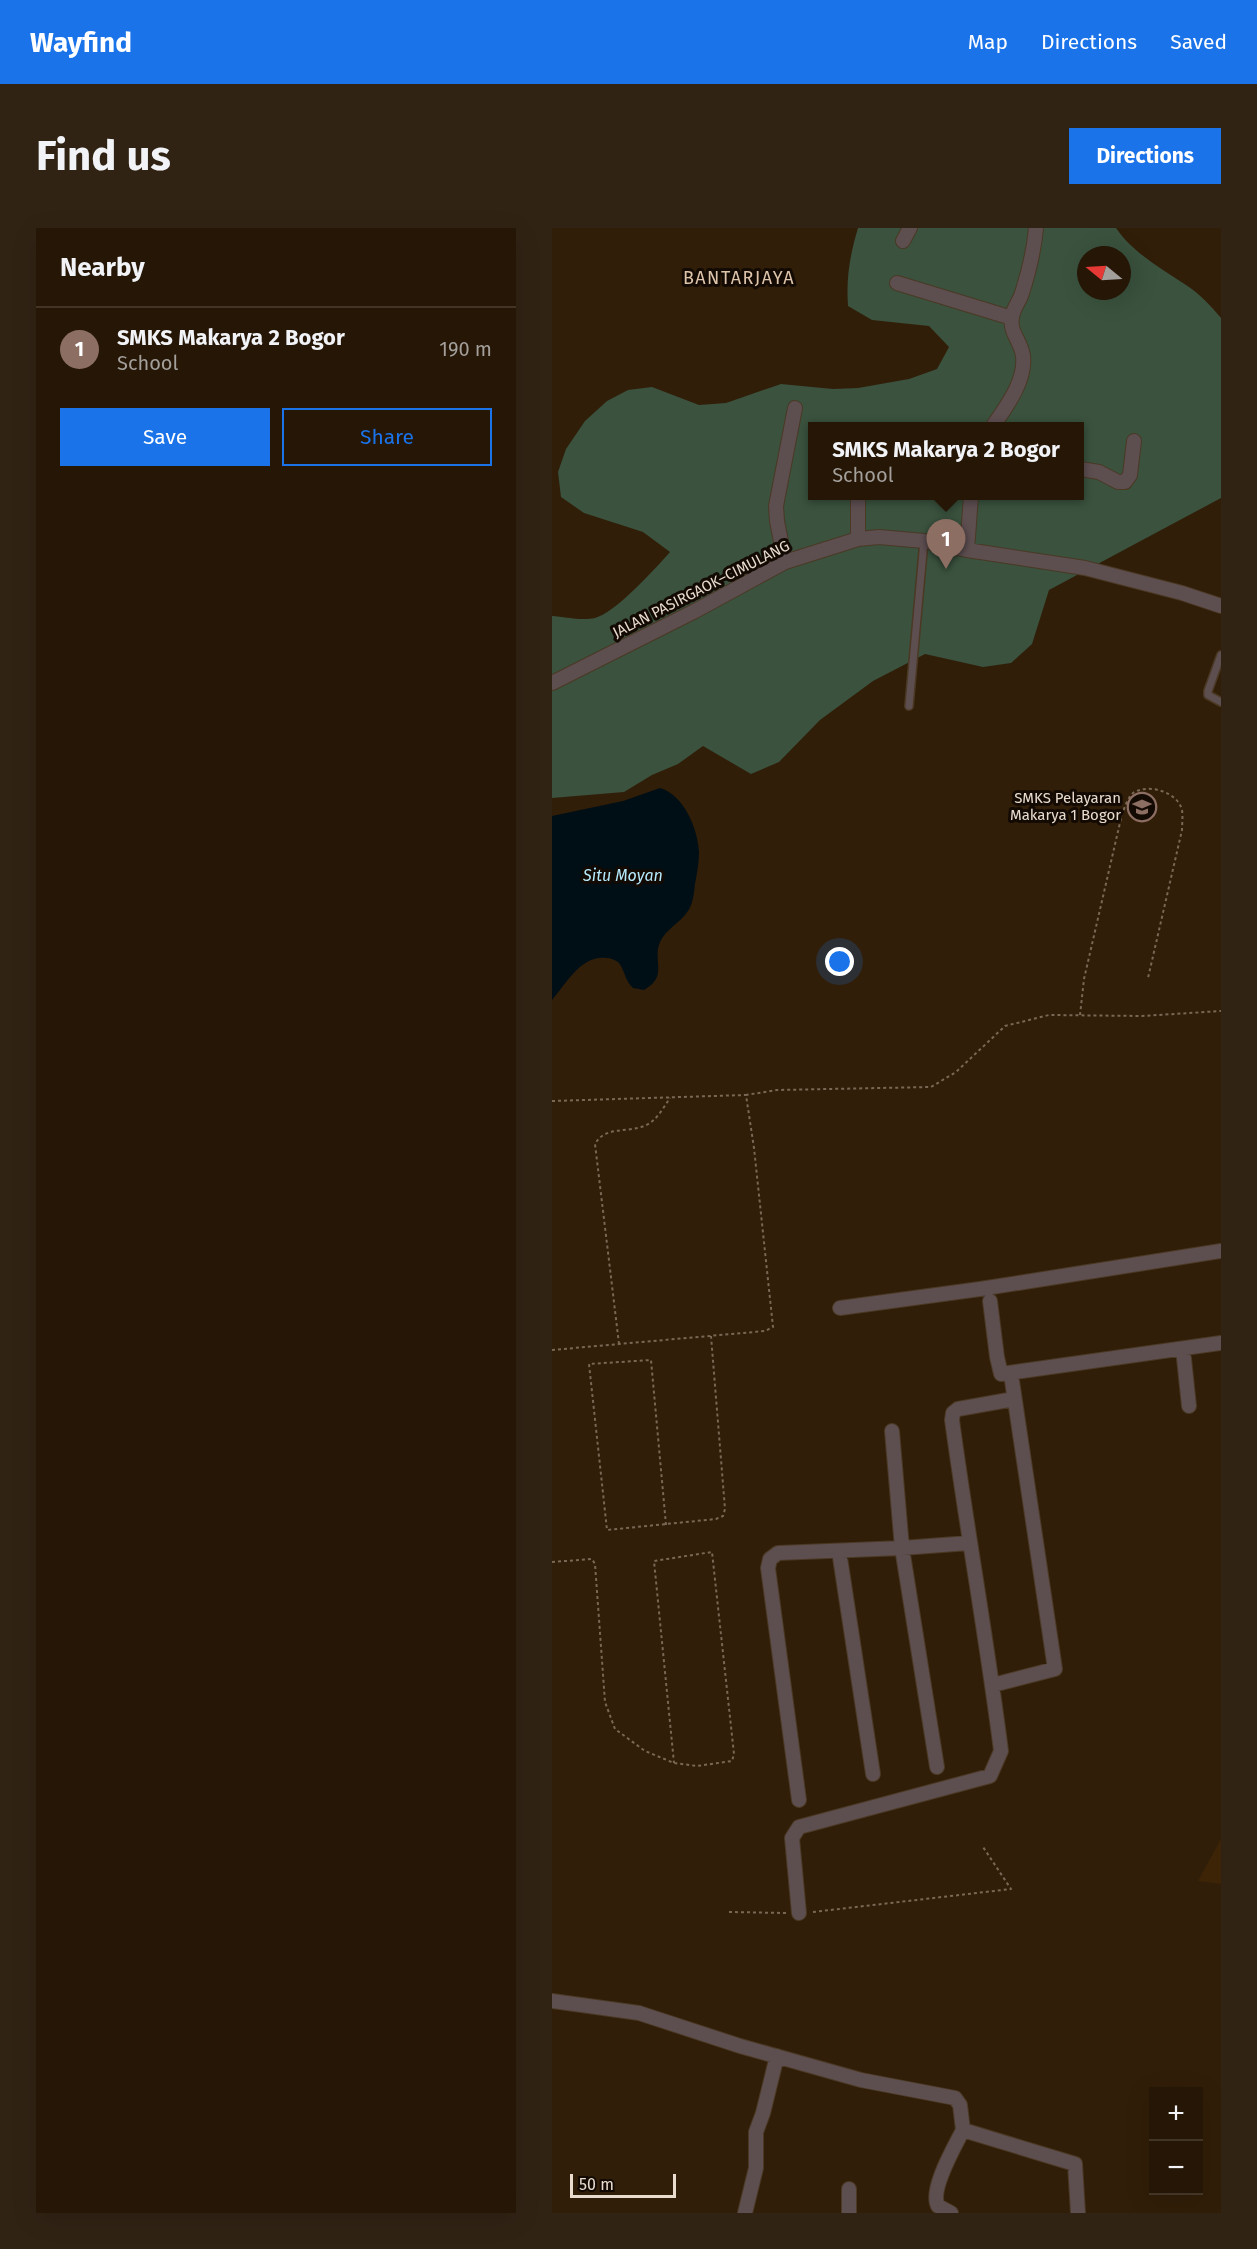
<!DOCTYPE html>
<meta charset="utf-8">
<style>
:root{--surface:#251606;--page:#312314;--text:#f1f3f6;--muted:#a39f9b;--line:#423528;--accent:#1a73e8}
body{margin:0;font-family:"Fira Sans",sans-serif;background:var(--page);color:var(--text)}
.controls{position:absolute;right:18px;bottom:18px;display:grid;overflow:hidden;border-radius:0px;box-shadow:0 6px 24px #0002}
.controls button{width:54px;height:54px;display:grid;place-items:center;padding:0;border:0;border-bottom:2px solid var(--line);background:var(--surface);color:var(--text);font:30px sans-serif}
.compass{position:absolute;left:525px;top:18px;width:54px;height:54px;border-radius:50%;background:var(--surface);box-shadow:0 6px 24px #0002;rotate:288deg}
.scale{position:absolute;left:18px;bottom:15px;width:106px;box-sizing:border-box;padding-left:6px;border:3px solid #e9dccf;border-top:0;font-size:16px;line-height:21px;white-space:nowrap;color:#e9dccf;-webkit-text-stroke:4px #130a03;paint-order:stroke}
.you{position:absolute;left:288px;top:734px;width:21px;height:21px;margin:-15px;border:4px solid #fff;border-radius:50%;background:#1a73e8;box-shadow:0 0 0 9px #1a73e833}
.badge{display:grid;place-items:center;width:39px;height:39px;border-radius:50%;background:var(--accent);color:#fff;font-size:20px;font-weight:700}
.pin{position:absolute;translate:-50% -50px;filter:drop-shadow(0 2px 3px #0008)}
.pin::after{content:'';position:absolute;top:32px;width:21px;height:18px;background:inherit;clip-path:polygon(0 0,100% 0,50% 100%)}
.popup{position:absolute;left:256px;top:194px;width:276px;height:78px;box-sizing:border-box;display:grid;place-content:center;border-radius:0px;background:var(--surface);filter:drop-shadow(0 2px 4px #0005);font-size:20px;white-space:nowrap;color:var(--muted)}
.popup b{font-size:22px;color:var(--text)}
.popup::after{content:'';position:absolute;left:50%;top:100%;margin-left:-12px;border:12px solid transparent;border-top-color:var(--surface)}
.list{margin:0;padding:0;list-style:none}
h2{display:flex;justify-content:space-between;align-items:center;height:78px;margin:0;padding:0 24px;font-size:26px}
h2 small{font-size:20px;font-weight:400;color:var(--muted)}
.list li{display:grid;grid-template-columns:39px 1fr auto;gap:18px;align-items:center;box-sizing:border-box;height:84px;padding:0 24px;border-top:2px solid var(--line)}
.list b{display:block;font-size:22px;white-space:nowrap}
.list p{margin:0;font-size:20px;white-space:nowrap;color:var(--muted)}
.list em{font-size:20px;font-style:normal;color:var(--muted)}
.actions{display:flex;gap:12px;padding:18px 24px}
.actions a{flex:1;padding:14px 0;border:2px solid var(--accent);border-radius:0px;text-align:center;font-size:21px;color:var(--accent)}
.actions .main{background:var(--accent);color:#fff}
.map{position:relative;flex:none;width:669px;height:1985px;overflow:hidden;border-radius:0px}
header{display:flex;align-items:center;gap:36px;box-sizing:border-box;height:84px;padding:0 30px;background:var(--accent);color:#fff}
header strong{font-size:28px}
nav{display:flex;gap:33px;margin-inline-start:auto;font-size:21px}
.intro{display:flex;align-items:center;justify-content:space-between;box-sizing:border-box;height:144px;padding:0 36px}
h1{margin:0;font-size:42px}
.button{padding:15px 27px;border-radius:0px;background:var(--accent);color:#fff;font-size:21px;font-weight:700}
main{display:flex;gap:36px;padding:0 36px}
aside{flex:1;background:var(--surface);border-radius:0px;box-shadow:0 6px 24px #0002}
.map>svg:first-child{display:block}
.built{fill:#3d2407}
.forest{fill:#3a523e;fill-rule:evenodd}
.water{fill:#000f16}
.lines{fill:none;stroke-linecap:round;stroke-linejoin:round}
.service-casing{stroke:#4b3924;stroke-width:10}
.minor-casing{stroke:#4b3924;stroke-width:16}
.path{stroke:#786855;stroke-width:2;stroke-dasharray:3 3;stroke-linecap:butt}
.service{stroke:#5d4e50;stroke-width:7}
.minor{stroke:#5d4e50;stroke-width:14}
.labels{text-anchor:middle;stroke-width:6;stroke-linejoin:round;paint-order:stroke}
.street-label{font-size:15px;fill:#e9dccf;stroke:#130a03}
.poi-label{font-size:15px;fill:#e9dccf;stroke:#130a03;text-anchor:end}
.water-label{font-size:16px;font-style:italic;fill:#b5eafc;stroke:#130a03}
.quarter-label{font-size:18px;letter-spacing:1.5px;fill:#dec4aa;stroke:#130a03}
</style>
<header>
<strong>Wayfind</strong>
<nav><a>Map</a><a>Directions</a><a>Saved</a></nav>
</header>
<div class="intro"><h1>Find us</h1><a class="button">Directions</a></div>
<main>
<aside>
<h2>Nearby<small></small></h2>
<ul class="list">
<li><span class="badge" style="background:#8d6e63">1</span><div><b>SMKS Makarya 2 Bogor</b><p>School</p></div><em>190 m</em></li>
</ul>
<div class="actions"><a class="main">Save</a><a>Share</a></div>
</aside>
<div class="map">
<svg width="669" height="1985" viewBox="0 0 669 1985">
<rect width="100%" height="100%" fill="#311e08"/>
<path class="built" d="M 669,1611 L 669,1656 L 646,1653 Z"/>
<path class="forest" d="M 306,0 L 564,0 C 582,26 609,40 634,57 C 648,66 659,78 669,90 L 669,270 L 497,362 L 480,416 L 459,435 L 431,439 L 373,426 L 321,453 L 268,492 L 227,534 L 199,546 L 151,518 L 126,536 L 100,547 L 72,564 L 0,570 L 0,388 C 13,389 30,393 43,390 C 63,385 103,341 118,324 L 91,304 L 32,285 L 9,269 L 6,244 L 14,221 L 33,193 L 55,173 L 76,162 L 100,159 L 147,177 L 174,175 L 229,156 L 281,161 L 306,160 L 357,151 L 385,141 L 397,119 L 377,98 L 320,92 L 296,78 C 294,49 298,27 306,0 ZM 534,27 L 570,27 L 570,63 L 534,63 ZM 260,198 L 528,198 L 528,268 L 260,268 Z"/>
<path class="water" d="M 108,560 C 132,567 146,601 147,624 C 147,635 145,645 143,656 C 142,665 141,676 136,683 C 129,694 114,701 108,714 C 100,733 117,748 92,762 L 81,760 C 73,753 73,743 67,735 C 64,732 59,730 54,730 C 29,727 14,756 0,772 L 0,588 L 71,573 Z"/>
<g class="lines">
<g class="service-casing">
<path id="service" d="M 669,427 L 656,463 L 656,467 L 669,474
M 357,478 L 372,313"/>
</g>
<g class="minor-casing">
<path id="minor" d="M 351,13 L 358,0
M 345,55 L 460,90
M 441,198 C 454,179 474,153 471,128 C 469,113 457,104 460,89 C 461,81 466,75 469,68 C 476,47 482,22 484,0
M 528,241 L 547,244 L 566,254 L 573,254 L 578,247 L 582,213
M 306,311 L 306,268
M 415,322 L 419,268
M 233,334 L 225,293 L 224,278 L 243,180
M 0,455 L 143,383 L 233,334 L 306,311 L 327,309 L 372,313 L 415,322 L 533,340 L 630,365 L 669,378
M 438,1073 L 445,1129 L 449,1146 L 669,1115
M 288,1080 L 428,1061 L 669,1023
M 631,1121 L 637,1178
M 340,1203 L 350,1320 L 385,1539
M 287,1323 L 321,1546
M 441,1457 L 503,1441 L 459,1146
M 247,1572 L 216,1340 L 218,1331 L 226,1325 L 350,1320 L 417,1315
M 247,1685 L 240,1610 L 247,1599 L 438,1548 L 449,1523 C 435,1412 415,1303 400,1192 L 401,1185 L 406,1181 L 462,1171
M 0,1773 L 87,1785 L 188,1818 L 309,1852 L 403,1870 L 408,1877 L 411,1902 L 523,1936 L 526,1985
M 297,1961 L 297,1985
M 193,1985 L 204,1940 L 204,1904 L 211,1885 L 225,1828
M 399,1985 L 386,1978 C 377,1962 403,1918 411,1902"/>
</g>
<path class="path" d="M 528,787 L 532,751 L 570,586 C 573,579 576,569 581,565 C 596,555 626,564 630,582 C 631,589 630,596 630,602 L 596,750
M 0,873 L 194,867
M 67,1116 L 43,916 C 53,898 74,905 92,898 C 104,894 111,880 118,870
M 0,1122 L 213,1103 L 221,1099 L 202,920 L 194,867 L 225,862 L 379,859 L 404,844 L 453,798 L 497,787 L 590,788 L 669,783
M 114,1297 L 99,1132 L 37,1136 L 55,1302 L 164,1291 L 171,1288 L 173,1281 L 159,1108
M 0,1334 L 40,1331 L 43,1336 L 53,1474 L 63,1501 L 93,1523 L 122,1535 L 145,1538 L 180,1533 L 182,1526 L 160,1324 L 102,1333 L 122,1535
M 177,1684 L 234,1685
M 261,1684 L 459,1661 L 431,1619"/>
<use href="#service" class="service"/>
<use href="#minor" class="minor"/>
</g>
<defs>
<g id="school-ring" transform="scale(1.5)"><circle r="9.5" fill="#130a03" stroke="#8d6e63" stroke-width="1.5"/><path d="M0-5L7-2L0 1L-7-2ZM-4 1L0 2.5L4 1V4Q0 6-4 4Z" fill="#8d6e63"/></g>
</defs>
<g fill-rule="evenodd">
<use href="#school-ring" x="590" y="579"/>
</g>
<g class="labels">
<g class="street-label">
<text transform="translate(149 361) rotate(-27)" y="5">JALAN PASIRGAOK–CIMULANG</text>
</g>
<g class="poi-label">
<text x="569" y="575">SMKS Pelayaran<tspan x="569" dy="17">Makarya 1 Bogor</tspan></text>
</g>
<g class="water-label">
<text x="71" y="653">Situ Moyan</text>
</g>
<g class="quarter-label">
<text x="187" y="56">BANTARJAYA</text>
</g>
</g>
</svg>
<div class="controls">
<button>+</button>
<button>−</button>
</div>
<svg class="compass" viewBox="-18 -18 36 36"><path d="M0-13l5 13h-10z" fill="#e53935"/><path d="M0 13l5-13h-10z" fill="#a39f9b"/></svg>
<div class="scale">50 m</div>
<div class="you"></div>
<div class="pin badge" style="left:394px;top:341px;background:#8d6e63">1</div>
<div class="popup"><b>SMKS Makarya 2 Bogor</b>School</div>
</div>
</main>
